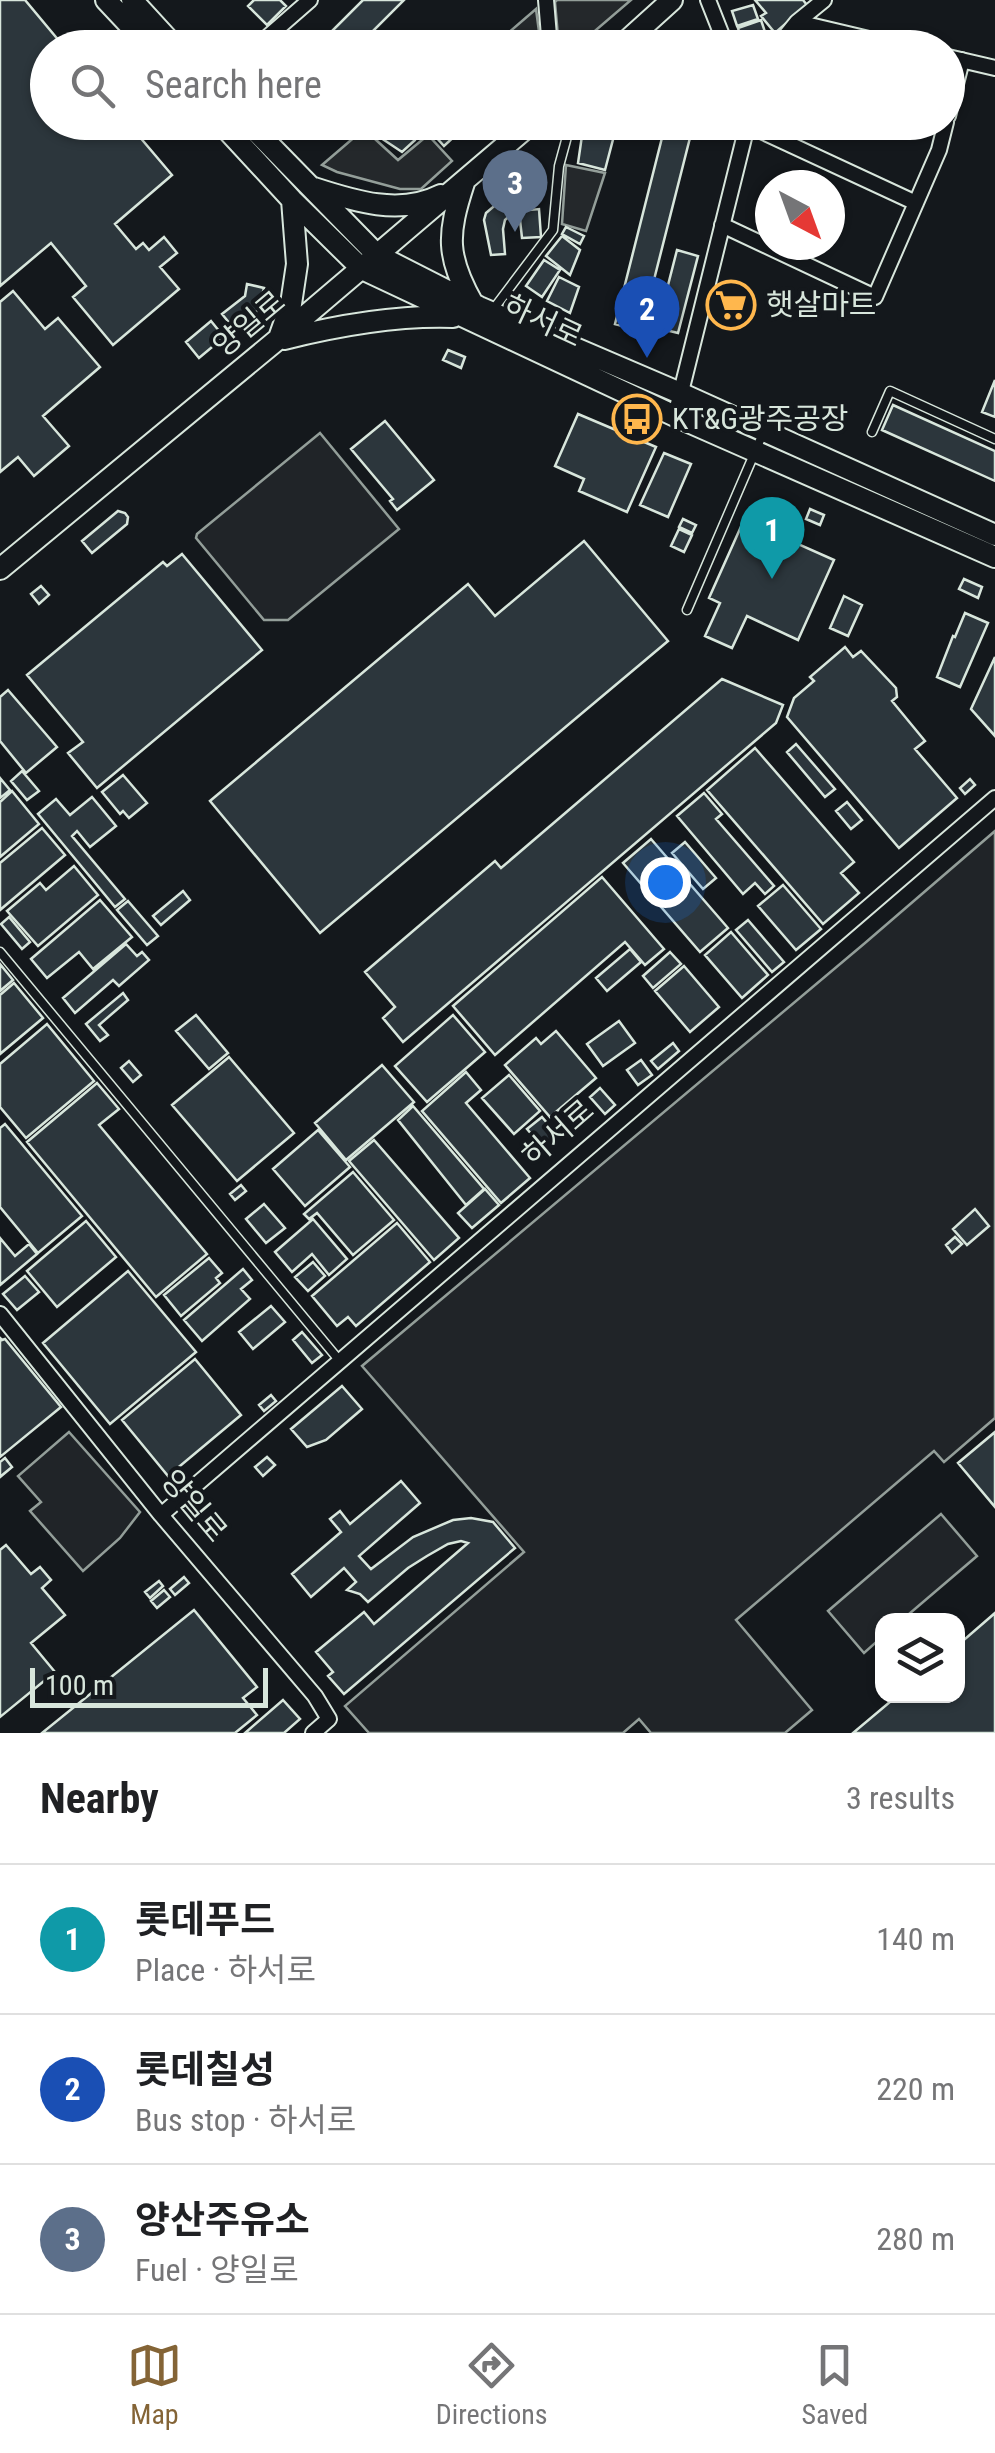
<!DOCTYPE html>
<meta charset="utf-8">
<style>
:root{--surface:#fff;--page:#f2f2f2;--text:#202124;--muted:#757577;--line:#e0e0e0;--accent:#846436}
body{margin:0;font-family:"Roboto Condensed","Noto Sans KR",sans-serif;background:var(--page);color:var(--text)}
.controls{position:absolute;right:30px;bottom:30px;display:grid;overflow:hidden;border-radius:20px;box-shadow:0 2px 8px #0004}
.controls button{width:90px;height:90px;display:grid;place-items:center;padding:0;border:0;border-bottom:2px solid var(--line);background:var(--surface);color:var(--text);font:50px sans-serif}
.compass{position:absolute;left:755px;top:170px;width:90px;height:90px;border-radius:50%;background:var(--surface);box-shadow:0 2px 8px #0004;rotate:139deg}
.scale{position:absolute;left:30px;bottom:25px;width:238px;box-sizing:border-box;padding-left:10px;border:5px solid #d8e6dc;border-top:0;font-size:28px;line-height:35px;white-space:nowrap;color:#d8e6dc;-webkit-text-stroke:8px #14181c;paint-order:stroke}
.you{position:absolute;left:665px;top:882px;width:35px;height:35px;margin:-25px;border:8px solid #fff;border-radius:50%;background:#1a73e8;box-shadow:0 0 0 15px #1a73e833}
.badge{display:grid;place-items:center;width:65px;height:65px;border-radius:50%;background:var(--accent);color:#fff;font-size:32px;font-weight:700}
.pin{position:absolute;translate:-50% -82px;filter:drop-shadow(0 2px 5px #0008)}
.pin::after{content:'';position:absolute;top:52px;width:35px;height:30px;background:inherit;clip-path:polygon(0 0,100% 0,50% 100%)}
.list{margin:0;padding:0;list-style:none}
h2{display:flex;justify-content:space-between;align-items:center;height:130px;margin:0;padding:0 40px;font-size:42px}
h2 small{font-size:32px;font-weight:400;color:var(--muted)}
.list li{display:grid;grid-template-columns:65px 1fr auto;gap:30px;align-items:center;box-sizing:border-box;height:150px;padding:0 40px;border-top:2px solid var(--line)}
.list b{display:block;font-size:38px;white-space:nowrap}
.list p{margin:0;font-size:32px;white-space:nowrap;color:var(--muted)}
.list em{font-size:32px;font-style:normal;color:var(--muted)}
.icon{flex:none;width:55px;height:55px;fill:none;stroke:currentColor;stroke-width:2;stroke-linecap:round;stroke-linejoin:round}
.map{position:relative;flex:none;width:995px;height:1733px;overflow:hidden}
.search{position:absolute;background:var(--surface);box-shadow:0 2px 8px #0004;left:30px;right:30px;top:30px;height:110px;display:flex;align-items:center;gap:25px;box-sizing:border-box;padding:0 35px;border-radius:55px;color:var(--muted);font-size:38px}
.sheet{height:580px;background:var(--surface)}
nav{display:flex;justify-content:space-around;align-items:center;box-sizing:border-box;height:140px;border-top:2px solid var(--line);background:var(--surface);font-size:28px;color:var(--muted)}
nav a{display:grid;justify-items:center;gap:5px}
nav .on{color:var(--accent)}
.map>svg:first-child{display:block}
.green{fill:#202428;stroke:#939e99;stroke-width:2.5}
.parking{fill:#24282b;stroke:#939e99;stroke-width:2.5}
.building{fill:#2c363c;stroke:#d8e6dc;stroke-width:2.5}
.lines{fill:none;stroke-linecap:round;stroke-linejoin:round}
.lane-casing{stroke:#d8e6dc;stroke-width:11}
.street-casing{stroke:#d8e6dc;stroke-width:18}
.secondary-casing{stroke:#d8e6dc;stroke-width:24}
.lane{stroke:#14181c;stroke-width:8}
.street{stroke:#14181c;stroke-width:14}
.secondary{stroke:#14181c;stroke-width:20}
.labels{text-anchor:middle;stroke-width:8;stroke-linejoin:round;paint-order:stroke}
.poi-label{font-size:30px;fill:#d8e6dc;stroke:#14181c;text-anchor:start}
.street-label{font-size:30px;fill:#d8e6dc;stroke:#14181c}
</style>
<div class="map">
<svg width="995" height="1733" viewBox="0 0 995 1733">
<rect width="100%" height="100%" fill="#14181c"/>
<path class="green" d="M 320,433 L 399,529 L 288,620 L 264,620 L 196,538 L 197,534 Z
M 995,831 L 995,1418 L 944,1462 L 934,1451 L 736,1620 L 812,1710 L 785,1733 L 651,1733 L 639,1719 L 623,1733 L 369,1733 L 345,1706 L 524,1552 L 362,1366 L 865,943 Z
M 69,1432 L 140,1512 L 120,1538 L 83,1571 L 30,1511 L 41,1502 L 18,1476 Z
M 941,1514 L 977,1556 L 902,1620 L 882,1620 L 882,1637 L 864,1653 L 828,1611 Z"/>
<path class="parking" d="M 557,0 L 631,0 L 575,48 L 559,47 L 555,2 Z
M 536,9 L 541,47 L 492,47 Z
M 364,129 L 398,160 L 428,135 L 452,161 L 421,189 L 400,189 L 337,172 L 322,165 Z
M 566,165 L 605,173 L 586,231 L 562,224 Z"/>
<path class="building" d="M 0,0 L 25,0 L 65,48 L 48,48 L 48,122 L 127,122 L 172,175 L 115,224 L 136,249 L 143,243 L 149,250 L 164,237 L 177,253 L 160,267 L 179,289 L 113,345 L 73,297 L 86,286 L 51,243 L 0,286 Z
M 254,0 L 280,0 L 286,6 L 267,25 L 248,6 Z
M 363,0 L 404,0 L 356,48 L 315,48 Z
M 755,0 L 803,0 L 807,5 L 775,33 L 761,16 L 766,13 Z
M 753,5 L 758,19 L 737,26 L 732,11 Z
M 761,20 L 769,44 L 759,48 L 744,48 L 738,28 Z
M 376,122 L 418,122 L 415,140 L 402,152 L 369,130 Z
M 432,122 L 470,122 L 444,146 L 427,127 Z
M 584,122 L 597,127 L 598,123 L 616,128 L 605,170 L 578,163 Z
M 666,122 L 694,122 L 641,331 L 615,324 Z
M 513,190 L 524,203 L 505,220 L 503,229 L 505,254 L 491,255 L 484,220 L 486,213 Z
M 539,209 L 541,237 L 522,238 L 519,211 Z
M 566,227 L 584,236 L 580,244 L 562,234 Z
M 562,236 L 580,250 L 570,275 L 546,256 Z
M 677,250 L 698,256 L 678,333 L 657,328 Z
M 544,260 L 560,270 L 542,297 L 526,286 Z
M 559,277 L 579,287 L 570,313 L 547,301 Z
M 247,284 L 264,288 L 258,310 L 235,330 L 222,314 L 245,296 Z
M 13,291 L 45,329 L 58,318 L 100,367 L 43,416 L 69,446 L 34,476 L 18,457 L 0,472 L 0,302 Z
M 211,321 L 224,337 L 199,358 L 186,342 Z
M 448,350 L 465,357 L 461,368 L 443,360 Z
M 995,380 L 995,417 L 982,412 Z
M 893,405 L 995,451 L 995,481 L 882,430 Z
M 578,414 L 656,447 L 627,512 L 579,491 L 584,479 L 555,466 Z
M 385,421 L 434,480 L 397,510 L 390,501 L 393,499 L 351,449 Z
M 664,453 L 691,464 L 668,517 L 640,505 Z
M 810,509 L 824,515 L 820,525 L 806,519 Z
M 118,511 L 125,513 L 128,517 L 127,524 L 92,553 L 82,541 Z
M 683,519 L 696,525 L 692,533 L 679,527 Z
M 744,520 L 834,560 L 798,640 L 747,616 L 732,648 L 705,636 L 720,603 L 709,598 Z
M 679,529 L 692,535 L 684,552 L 671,546 Z
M 584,541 L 668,641 L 320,933 L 210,801 L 468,584 L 495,616 Z
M 182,554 L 262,650 L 97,788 L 68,753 L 83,742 L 27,675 L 163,562 L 167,566 Z
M 964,579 L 982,587 L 978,598 L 959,589 Z
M 41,586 L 49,595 L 39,604 L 31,594 Z
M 844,596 L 862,605 L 848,636 L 830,628 Z
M 965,613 L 988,623 L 960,687 L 937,677 L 953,636 L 955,637 Z
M 845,647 L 853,657 L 861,651 L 896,688 L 897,697 L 892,701 L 925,741 L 915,749 L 957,798 L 899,848 L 787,717 L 794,698 L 814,681 L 810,677 Z
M 995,657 L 995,736 L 971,709 Z
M 722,679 L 783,705 L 776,723 L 403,1042 L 383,1018 L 395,1007 L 365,972 L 495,861 L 501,868 Z
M 8,690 L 57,747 L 26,773 L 0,741 L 0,697 Z
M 796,744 L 835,789 L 825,797 L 787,752 Z
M 755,748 L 854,862 L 841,873 L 859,893 L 823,924 L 707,790 Z
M 22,771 L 39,791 L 27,800 L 11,781 Z
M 123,775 L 147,803 L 129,818 L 123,811 L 120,814 L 102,792 Z
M 0,778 L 10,790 L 0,798 Z
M 970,779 L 975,785 L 965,794 L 960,788 Z
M 12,791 L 39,824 L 0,857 L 0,802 Z
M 704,793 L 722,814 L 716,819 L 774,886 L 765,894 L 755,883 L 743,894 L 677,816 Z
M 92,797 L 116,826 L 90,847 L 77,831 L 72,836 L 125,899 L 115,907 L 38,814 L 56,799 L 70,815 Z
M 847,802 L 862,820 L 851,829 L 836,811 Z
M 42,828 L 65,855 L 0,910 L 0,863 Z
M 651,839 L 728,928 L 700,952 L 623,863 Z
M 685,842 L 716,878 L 703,889 L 672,853 Z
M 74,866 L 98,895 L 38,946 L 7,911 L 40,883 L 46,890 Z
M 602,877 L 664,949 L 645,965 L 625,942 L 495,1055 L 453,1006 Z
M 783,885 L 821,929 L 796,950 L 758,906 Z
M 183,891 L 190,900 L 161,925 L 153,916 Z
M 100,900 L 132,937 L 93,969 L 79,952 L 47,978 L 31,959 Z
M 128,901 L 158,936 L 147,945 L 117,910 Z
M 9,917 L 30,942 L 22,949 L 1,924 Z
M 748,920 L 784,962 L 772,972 L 736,930 Z
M 731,932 L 768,975 L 742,998 L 705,955 Z
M 126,944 L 137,956 L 142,952 L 149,960 L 119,986 L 113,980 L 75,1013 L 63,998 Z
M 630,949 L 641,962 L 607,991 L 596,978 Z
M 670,952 L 681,964 L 653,988 L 643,976 Z
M 0,964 L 13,980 L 0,991 Z
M 684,966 L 719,1007 L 690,1032 L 655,991 Z
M 14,983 L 43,1018 L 0,1054 L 0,995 Z
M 123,993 L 128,1000 L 99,1025 L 108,1035 L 100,1041 L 86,1024 Z
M 196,1015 L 228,1053 L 209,1069 L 176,1031 Z
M 453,1015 L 485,1052 L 427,1102 L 395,1066 Z
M 619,1021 L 635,1043 L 603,1066 L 587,1044 Z
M 47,1024 L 94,1081 L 26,1138 L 0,1107 L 0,1064 Z
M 556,1031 L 596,1078 L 550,1117 L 505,1065 L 536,1038 L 541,1044 Z
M 673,1043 L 679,1051 L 658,1069 L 651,1061 Z
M 229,1057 L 294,1133 L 237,1181 L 172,1105 Z
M 641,1060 L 652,1075 L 638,1085 L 627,1070 Z
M 129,1061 L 141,1075 L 133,1082 L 121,1068 Z
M 382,1065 L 414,1102 L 346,1160 L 315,1123 Z
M 466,1072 L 481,1090 L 466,1103 L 530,1178 L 501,1203 L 422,1111 Z
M 509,1075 L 540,1111 L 514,1134 L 482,1098 Z
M 97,1083 L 119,1109 L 99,1125 L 207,1254 L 156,1297 L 27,1142 Z
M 600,1088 L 615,1105 L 605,1114 L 590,1097 Z
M 413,1106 L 484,1189 L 466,1205 L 398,1120 Z
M 542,1117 L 558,1136 L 544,1149 L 527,1129 Z
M 5,1124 L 82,1216 L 38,1253 L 0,1207 L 0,1128 Z
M 318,1130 L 350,1167 L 305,1206 L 273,1169 Z
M 374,1140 L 459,1238 L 434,1260 L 349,1161 Z
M 353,1172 L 394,1220 L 353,1255 L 317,1213 L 309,1219 L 304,1214 Z
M 241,1185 L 246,1191 L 235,1200 L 230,1194 Z
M 485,1189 L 499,1205 L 472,1228 L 458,1213 Z
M 264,1204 L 285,1228 L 266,1243 L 246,1219 Z
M 975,1209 L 989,1226 L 967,1245 L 953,1229 Z
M 313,1219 L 347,1259 L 329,1275 L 312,1254 L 292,1272 L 275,1252 Z
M 86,1221 L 116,1257 L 57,1307 L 27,1271 Z
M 397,1223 L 430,1262 L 356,1326 L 348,1317 L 337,1326 L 312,1296 Z
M 955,1237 L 962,1244 L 952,1253 L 946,1245 Z
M 0,1238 L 15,1256 L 29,1244 L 37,1254 L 0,1285 Z
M 209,1258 L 222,1273 L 216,1278 L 220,1283 L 181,1316 L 164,1295 Z
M 313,1262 L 325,1276 L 308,1291 L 295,1277 Z
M 243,1269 L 252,1280 L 241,1289 L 250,1299 L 202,1341 L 184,1320 Z
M 128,1271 L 196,1352 L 110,1424 L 43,1343 Z
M 25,1276 L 39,1292 L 17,1310 L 3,1294 Z
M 271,1306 L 285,1322 L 253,1349 L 239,1332 Z
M 302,1332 L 322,1355 L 312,1363 L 293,1340 Z
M 0,1338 L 2,1340 L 5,1339 L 61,1407 L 0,1457 Z
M 195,1359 L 241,1415 L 168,1476 L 122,1420 Z
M 342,1386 L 362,1409 L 326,1440 L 307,1447 L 291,1429 Z
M 271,1395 L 276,1401 L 264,1411 L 259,1405 Z
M 995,1432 L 995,1507 L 958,1463 Z
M 267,1457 L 275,1465 L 263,1476 L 255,1467 Z
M 5,1458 L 12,1467 L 0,1477 L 0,1462 Z
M 401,1481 L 420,1503 L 359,1556 L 371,1569 L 413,1537 L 453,1520 L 471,1518 L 493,1522 L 515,1548 L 344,1694 L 328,1676 L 333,1672 L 316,1652 L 364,1612 L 374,1624 L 468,1543 L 461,1541 L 448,1544 L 427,1556 L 408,1568 L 368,1602 L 360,1594 L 347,1590 L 356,1582 L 344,1568 L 311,1597 L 292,1574 L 341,1532 L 330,1519 L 340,1511 L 350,1524 Z
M 6,1545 L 31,1574 L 40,1567 L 51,1580 L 42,1588 L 65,1615 L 31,1643 L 55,1672 L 0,1717 L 0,1550 Z
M 184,1577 L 189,1583 L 175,1595 L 170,1589 Z
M 159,1581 L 163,1586 L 150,1598 L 145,1592 Z
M 164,1590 L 170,1597 L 157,1608 L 151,1601 Z
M 194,1610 L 257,1687 L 243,1698 L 257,1715 L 235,1733 L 42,1733 Z
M 995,1613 L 995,1733 L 853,1733 L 897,1696 L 958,1696 L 958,1645 Z
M 283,1700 L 300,1719 L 284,1733 L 245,1733 Z"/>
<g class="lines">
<g class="lane-casing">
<path id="lane" d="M 492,311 L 553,230 L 559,166 L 571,122
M 872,432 L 890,391 L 995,439
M 687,610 L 764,431
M 0,952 L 339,1360"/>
</g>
<g class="street-casing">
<path id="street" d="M 546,0 L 550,48
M 708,0 L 727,48
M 797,22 L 907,48
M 255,48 L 310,0
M 776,48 L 797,22 L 824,0
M 948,57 L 995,68
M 948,116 L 962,60
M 748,125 L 916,203
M 722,225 L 875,297 L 939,150 L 946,122
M 675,416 L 748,122
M 0,1314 L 161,1515 L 315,1696 L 329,1719 L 313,1733
M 161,1515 L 995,798"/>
</g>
<g class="secondary-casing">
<path id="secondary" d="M 106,0 L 151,48
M 132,0 L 176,48
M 619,48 L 672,0
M 220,122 L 292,200 L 362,269 L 675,416 L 995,557
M 247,122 L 377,255 L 479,307 L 680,393 L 995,535
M 464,183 C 447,235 446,256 473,304
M 314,188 C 354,201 400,216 441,195
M 280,335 L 291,304 L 297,264 L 292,200
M 284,339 C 340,325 396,315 453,317
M 0,569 L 277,340 L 533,122"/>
</g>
<use href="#lane" class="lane"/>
<use href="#street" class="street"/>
<use href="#secondary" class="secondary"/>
</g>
<defs>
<g id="supermarket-ring" transform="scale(2.5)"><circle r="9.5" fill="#14181c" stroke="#ffb74d" stroke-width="1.5"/><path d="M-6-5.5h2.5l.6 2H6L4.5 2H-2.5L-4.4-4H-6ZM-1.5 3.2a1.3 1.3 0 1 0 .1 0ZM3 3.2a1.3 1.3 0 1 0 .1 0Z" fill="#ffb74d"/></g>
<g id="bus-ring" transform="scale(2.5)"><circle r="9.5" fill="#14181c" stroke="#ffb74d" stroke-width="1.5"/><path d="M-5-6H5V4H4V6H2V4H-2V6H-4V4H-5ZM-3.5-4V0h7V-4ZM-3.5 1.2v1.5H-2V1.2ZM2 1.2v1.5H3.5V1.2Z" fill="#ffb74d"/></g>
</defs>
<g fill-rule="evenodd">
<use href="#supermarket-ring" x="731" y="305"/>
<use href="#bus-ring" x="637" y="419"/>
</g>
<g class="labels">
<g class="poi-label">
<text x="766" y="315">햇살마트</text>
<text x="672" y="429">KT&amp;G광주공장</text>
</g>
<g class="street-label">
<text transform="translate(543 321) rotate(25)" y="10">하서로</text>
<text transform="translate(249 324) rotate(-40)" y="10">양일로</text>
<text transform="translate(558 1133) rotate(-41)" y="10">하서로</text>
<text transform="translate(194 1506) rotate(50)" y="10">양일로</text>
</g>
</g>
</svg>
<div class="controls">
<button><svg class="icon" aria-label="layers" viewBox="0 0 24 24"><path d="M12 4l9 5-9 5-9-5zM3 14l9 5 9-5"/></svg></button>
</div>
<svg class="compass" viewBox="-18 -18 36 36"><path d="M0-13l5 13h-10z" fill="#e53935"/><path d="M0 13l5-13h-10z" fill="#757577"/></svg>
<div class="scale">100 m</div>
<div class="you"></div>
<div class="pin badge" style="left:772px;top:579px;background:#0f9aa8">1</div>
<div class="pin badge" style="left:647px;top:358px;background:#1a4fb4">2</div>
<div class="pin badge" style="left:515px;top:232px;background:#5c6f8a">3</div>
<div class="search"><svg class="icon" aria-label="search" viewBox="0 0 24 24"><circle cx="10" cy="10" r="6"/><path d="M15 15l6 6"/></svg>Search here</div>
</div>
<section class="sheet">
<h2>Nearby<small>3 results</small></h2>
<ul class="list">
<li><span class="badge" style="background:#0f9aa8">1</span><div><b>롯데푸드</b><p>Place · 하서로</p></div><em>140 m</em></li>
<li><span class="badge" style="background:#1a4fb4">2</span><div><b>롯데칠성</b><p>Bus stop · 하서로</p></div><em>220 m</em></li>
<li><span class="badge" style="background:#5c6f8a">3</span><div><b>양산주유소</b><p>Fuel · 양일로</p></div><em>280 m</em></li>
</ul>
</section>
<nav>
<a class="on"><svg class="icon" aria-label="map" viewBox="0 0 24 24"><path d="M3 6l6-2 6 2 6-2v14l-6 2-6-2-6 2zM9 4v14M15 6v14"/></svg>Map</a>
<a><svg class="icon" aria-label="directions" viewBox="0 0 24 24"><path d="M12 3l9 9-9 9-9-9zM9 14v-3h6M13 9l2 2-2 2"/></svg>Directions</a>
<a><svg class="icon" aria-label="saved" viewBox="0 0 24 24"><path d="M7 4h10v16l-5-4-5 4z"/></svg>Saved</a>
</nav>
